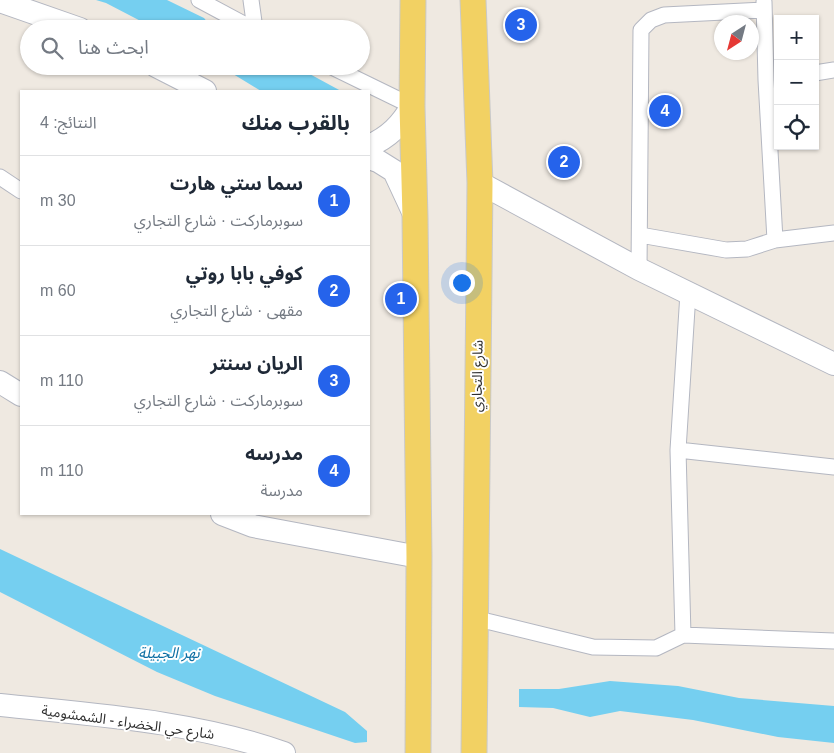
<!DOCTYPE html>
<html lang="ar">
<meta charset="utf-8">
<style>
:root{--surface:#fff;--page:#f6f6f7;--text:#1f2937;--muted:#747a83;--line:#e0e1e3;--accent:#2563eb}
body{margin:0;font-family:Helvetica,"Noto Sans Arabic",sans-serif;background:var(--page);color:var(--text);direction:rtl}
.controls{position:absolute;right:15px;top:15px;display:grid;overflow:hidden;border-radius:0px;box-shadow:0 1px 4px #0004}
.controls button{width:45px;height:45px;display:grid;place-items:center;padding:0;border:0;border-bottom:1px solid var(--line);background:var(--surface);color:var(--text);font:25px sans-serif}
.compass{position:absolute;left:714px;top:15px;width:45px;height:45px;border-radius:50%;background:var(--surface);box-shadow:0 1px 4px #0004;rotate:216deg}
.you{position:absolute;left:461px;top:282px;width:18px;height:18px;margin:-12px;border:4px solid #fff;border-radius:50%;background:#1a73e8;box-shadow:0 0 0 8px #1a73e833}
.badge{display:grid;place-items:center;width:32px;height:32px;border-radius:50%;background:var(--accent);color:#fff;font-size:16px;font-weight:700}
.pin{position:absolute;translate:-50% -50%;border:2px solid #fff;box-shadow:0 1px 5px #0006}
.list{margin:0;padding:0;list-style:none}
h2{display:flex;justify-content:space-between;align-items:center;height:65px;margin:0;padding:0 20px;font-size:21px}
h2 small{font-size:16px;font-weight:400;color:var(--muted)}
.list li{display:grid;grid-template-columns:32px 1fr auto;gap:15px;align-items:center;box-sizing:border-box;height:90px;padding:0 20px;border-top:1px solid var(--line)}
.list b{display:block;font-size:19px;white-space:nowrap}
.list p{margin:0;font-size:16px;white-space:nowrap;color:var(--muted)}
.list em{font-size:16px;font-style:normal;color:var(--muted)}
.icon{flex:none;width:28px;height:28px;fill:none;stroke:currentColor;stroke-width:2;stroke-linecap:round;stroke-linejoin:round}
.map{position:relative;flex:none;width:834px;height:753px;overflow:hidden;direction:ltr}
.search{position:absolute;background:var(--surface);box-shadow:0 1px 4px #0004;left:20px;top:20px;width:350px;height:55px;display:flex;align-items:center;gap:12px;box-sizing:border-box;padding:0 18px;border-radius:28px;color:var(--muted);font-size:19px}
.panel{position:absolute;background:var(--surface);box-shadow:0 1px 4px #0004;left:20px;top:90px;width:350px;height:425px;border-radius:0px;direction:rtl}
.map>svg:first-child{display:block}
.water{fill:#75cff0}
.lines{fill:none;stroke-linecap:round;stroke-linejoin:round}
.street-casing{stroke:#b4b7c1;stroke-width:17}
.secondary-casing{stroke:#b4b7c1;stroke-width:24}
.primary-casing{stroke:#c9c9c9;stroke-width:27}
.street{stroke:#fff;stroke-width:15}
.secondary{stroke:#fff;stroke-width:22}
.primary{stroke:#f2d163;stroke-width:25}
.labels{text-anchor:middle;stroke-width:4;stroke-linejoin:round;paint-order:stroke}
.street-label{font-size:14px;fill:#2e2e2e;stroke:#fff}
.water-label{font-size:15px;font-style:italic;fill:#0d6fa3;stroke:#fff}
</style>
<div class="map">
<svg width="834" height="753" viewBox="0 0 834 753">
<rect width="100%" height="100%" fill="#efe9e1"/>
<path class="water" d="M 96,0 L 167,0 L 204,18 L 213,29 L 156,29 L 106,3 Z
M 220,66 L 295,66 L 341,91 L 261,91 Z
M 0,549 L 345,712 L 367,731 L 367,742 L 355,743 L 215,696 L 157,672 L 0,592 Z
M 610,681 L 678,686 L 739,698 L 834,706 L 834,743 L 778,737 L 693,720 L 620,711 L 590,717 L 553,708 L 519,707 L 519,689 L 559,689 Z"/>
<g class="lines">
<g class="street-casing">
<path id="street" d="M 199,0 L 253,29
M 251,0 L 255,29
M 764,2 L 766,80 L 775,240
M 330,66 L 412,106
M 815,73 L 834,70
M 0,177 L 21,191
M 640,235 L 726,250 L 747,249 L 775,240 L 834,233
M 639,269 L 641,30 L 651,20 L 664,15 L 764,10
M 678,450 L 834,467
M 474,618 L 593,647 L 656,648 L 683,635 L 834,641
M 683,635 L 678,450 L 688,293"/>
</g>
<g class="secondary-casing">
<path id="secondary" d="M 0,1 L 80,29
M 156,66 L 205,91
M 369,146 C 389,137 401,125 412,106
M 369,158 L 378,161 L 394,171 L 414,214
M 480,183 L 639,269 L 834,364
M 0,382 L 21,395
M 222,514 L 253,526 L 419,557
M 0,705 C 95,715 194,721 284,753"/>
</g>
<g class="primary-casing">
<path id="primary" d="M 413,0 L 412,106 L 415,217 L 419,557 L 418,753
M 473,0 L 480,183 L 474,753"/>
</g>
<use href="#street" class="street"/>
<use href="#secondary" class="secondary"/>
<use href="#primary" class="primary"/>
</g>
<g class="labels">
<g class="street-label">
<text transform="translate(477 376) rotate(-89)" y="5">شارع التجاري</text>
<text transform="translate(128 722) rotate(8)" y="5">شارع حي الخضراء - الشمشومية</text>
</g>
<g class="water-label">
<text x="169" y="658">نهر الجبيلة</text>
</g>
</g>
</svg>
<div class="controls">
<button>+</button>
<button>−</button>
<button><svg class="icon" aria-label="locate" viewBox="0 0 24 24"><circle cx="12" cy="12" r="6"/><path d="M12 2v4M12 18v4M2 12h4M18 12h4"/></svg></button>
</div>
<svg class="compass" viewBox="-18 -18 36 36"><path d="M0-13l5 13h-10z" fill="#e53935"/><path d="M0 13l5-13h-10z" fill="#747a83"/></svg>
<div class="you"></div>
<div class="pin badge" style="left:401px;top:299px">1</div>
<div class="pin badge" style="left:564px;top:162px">2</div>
<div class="pin badge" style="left:521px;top:25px">3</div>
<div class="pin badge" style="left:665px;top:111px">4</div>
<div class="search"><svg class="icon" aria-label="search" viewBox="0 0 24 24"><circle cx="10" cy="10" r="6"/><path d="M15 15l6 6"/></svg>ابحث هنا</div>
<section class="panel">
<h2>بالقرب منك<small>النتائج: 4</small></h2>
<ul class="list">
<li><span class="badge">1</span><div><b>سما ستي هارت</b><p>سوبرماركت · شارع التجاري</p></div><em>30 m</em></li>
<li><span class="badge">2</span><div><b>كوفي بابا روتي</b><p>مقهى · شارع التجاري</p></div><em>60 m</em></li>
<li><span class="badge">3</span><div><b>الريان سنتر</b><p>سوبرماركت · شارع التجاري</p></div><em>110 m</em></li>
<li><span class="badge">4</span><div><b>مدرسه</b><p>مدرسة</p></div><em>110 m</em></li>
</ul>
</section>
</div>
